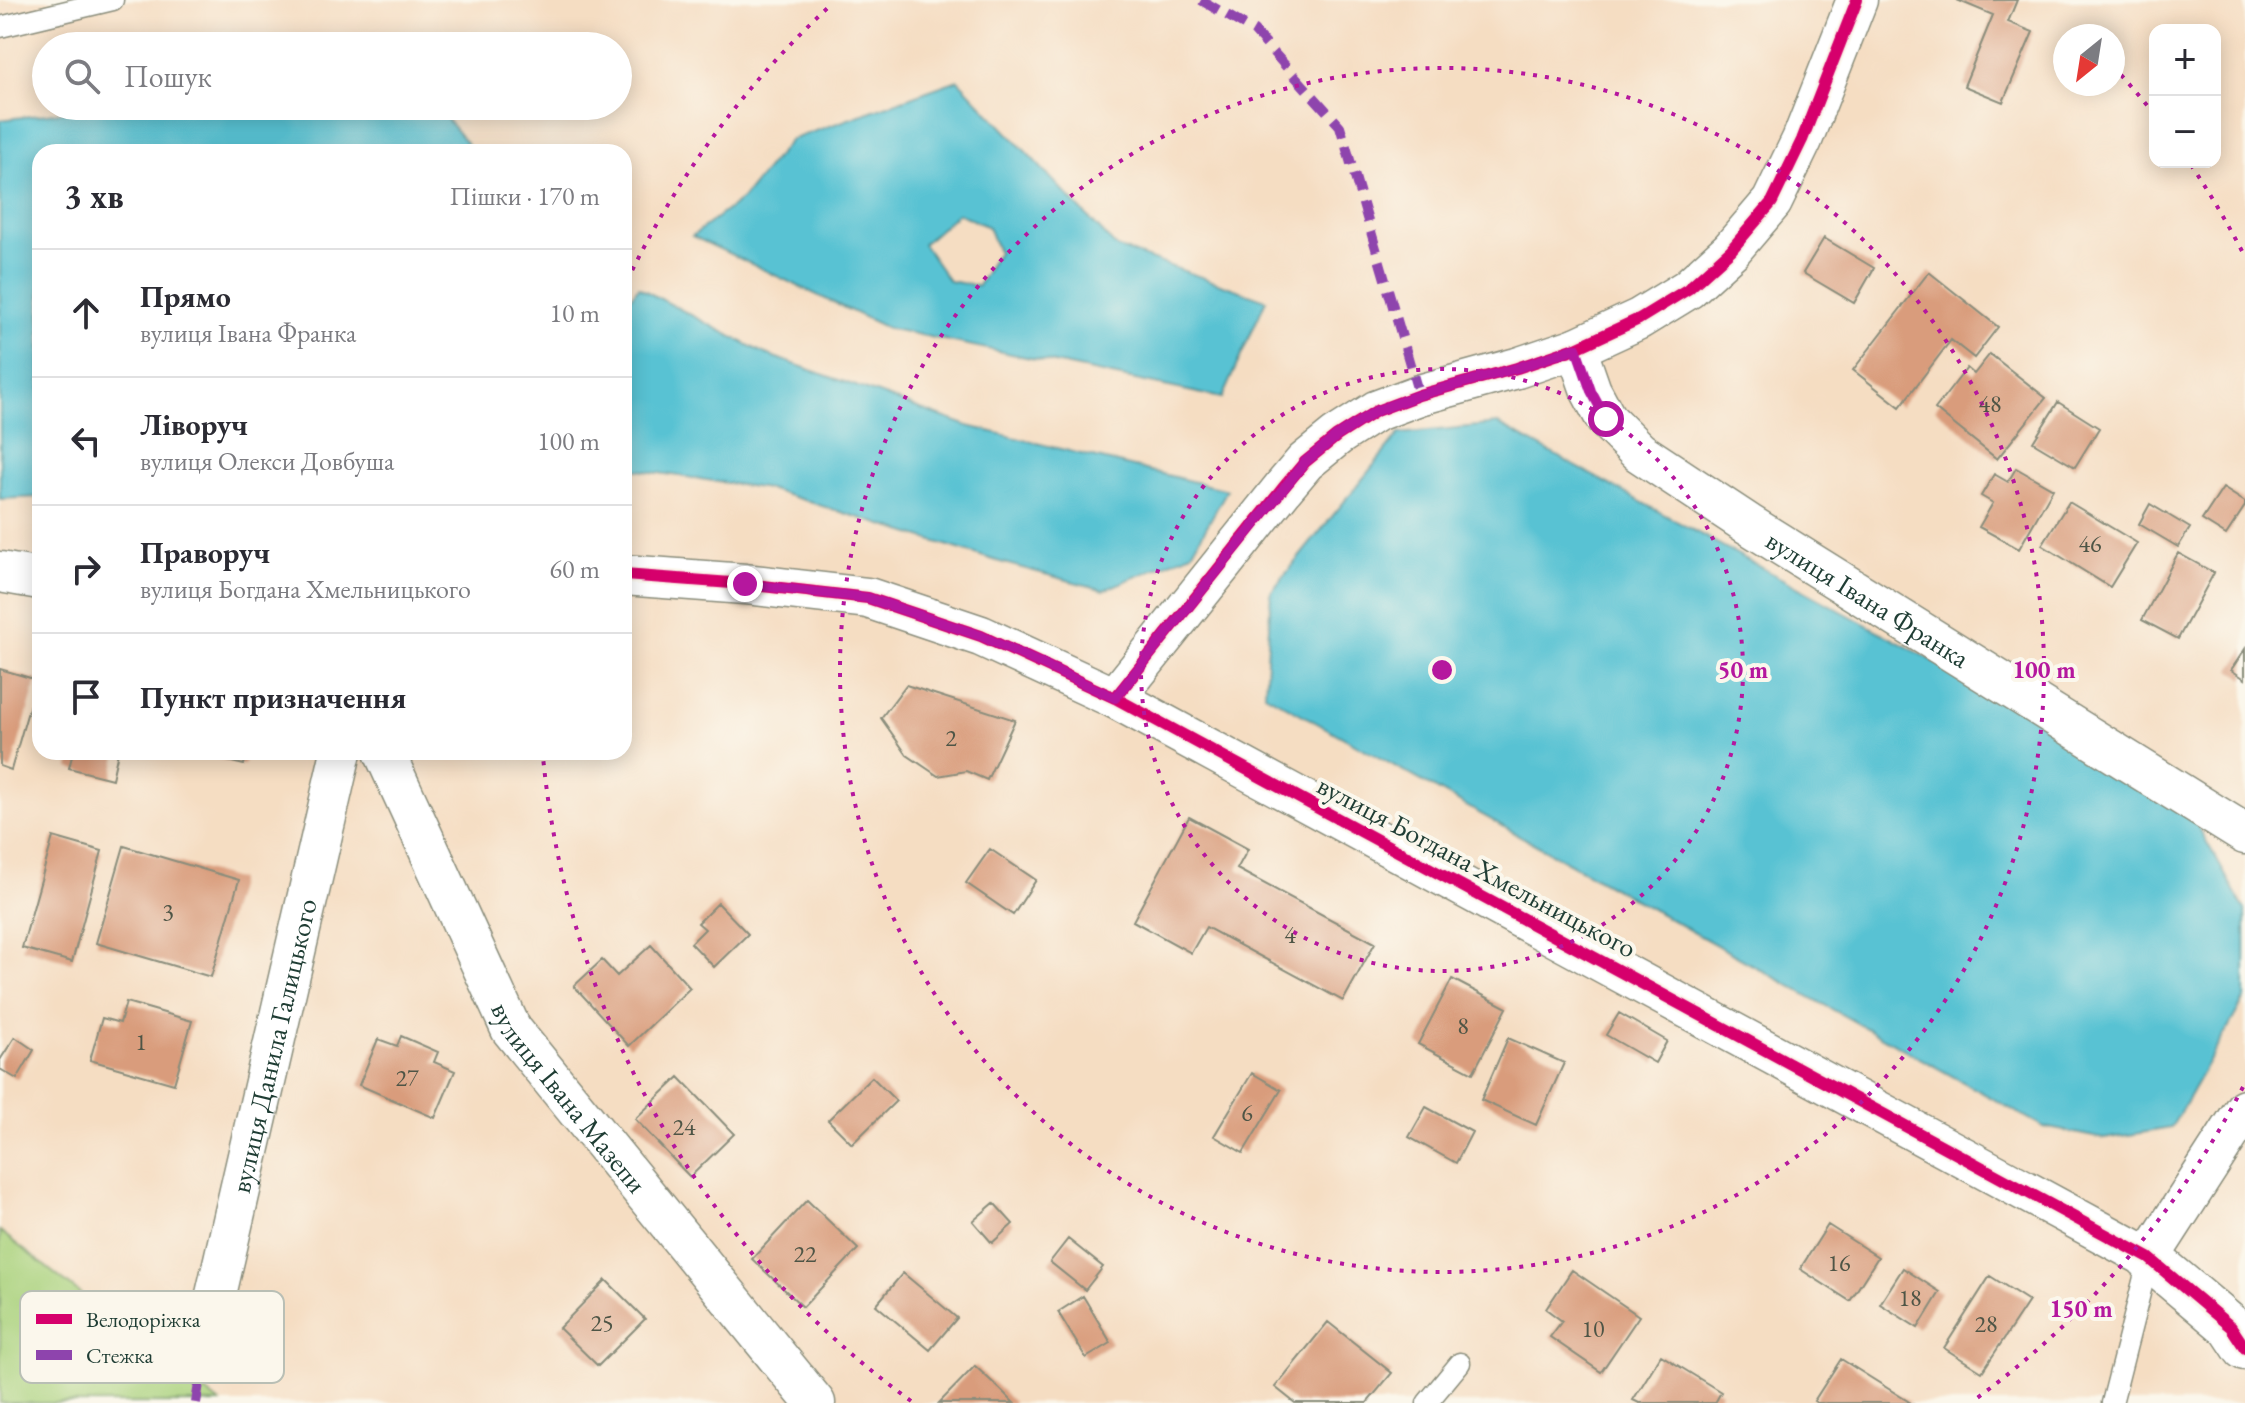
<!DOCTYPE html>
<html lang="uk">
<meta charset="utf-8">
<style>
:root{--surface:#fff;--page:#f7f7f7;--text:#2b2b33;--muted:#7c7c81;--line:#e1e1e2}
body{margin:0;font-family:"EB Garamond",serif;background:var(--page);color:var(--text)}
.controls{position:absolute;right:24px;top:24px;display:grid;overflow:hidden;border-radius:16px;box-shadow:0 4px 20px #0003}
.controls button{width:72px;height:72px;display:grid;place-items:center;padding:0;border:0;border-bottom:2px solid var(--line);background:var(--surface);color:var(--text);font:40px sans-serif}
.compass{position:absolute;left:2053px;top:24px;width:72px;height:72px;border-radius:50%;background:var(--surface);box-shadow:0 4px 20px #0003;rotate:210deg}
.stop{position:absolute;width:24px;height:24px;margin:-18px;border:6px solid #b5179e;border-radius:50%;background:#fff}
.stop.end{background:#b5179e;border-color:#fff;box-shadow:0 2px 8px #0008}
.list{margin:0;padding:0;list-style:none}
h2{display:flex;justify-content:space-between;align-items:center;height:104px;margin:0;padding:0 32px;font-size:34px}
h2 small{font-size:26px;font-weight:400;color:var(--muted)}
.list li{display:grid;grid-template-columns:52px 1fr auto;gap:24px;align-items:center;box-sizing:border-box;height:128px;padding:0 32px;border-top:2px solid var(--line)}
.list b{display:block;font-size:30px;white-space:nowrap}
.list p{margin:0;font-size:26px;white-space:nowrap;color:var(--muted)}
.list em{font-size:26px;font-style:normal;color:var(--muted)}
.icon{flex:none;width:44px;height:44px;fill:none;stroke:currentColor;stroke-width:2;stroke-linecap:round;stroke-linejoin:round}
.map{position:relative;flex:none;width:2245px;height:1403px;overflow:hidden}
.search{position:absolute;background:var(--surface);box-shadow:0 4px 20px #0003;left:32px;top:32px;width:600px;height:88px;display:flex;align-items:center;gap:20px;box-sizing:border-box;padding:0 28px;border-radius:44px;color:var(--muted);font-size:30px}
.panel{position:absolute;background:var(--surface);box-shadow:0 4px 20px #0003;left:32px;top:144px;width:600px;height:616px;border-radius:24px}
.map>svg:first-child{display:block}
.green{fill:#a9d17b;stroke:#648758;stroke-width:2}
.water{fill:#58c2d3;stroke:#3c8084;stroke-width:2;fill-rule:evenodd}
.building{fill:#d99c7b}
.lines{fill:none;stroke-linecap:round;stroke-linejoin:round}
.lane-casing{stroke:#8a8d7b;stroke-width:23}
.street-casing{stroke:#8a8d7b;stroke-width:43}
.secondary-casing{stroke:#8a8d7b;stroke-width:47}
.lane{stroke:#fff;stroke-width:20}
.street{stroke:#fff;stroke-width:40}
.secondary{stroke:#fff;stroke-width:44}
.quiet{stroke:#8e44ad;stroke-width:10;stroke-dasharray:20 10;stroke-linecap:butt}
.cycleway-casing{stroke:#fbf7ec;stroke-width:17}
.cycleway{stroke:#d6006c;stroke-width:12}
.route{stroke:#b5179e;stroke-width:10}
.ring{fill:none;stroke:#b5179e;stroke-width:4;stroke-dasharray:4 8}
.labels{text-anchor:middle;stroke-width:8;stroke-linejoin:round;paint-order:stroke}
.number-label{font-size:24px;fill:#4e5546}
.street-label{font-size:28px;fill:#1f3d34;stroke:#fbf7ec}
.key{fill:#fbf7ec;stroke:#b9bfb5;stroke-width:2}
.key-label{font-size:22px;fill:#1f3d34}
.centre{fill:#b5179e;stroke:#fbf7ec;stroke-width:4}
.ring-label{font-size:24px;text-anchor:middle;font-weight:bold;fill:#b5179e;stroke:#fbf7ec;stroke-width:8;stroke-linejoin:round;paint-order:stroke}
</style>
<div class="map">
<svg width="2245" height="1403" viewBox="0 0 2245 1403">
<rect width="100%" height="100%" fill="#fbf7ec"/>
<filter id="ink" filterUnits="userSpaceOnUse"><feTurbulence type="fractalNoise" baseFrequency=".0125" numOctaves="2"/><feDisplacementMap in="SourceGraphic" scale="16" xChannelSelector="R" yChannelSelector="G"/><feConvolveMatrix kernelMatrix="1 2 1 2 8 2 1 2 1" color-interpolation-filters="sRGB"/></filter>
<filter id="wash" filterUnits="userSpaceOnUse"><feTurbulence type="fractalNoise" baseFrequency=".006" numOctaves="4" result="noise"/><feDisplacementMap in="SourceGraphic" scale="32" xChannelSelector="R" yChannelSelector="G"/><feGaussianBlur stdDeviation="1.8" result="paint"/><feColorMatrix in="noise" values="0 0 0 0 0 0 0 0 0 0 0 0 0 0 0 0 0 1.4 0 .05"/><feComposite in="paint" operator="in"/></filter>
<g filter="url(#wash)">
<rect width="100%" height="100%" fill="#f5ddc2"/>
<path class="green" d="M 0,1231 L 220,1403 L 0,1403 Z"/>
<path class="water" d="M 958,80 L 1116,247 L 1266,300 L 1222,398 L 887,328 L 692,236 L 742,199 L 790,140 ZM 958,213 L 988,227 L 998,252 L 978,286 L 949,281 L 923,244 Z
M 109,106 L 436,106 L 474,152 L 40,152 L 40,497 L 0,499 L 0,120 Z
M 638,287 L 763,353 L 968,426 L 1227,490 L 1192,553 L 1104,590 L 1000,562 L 768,489 L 624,468 L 624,307 Z
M 1498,424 L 2181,796 L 2245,910 L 2245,998 L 2171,1128 L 2104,1139 L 2044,1127 L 1265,694 L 1271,592 L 1399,434 Z"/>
<g id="blocks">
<path class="building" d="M 1957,0 L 2017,0 L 2008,22 L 2033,32 L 2003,102 L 1964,86 L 1993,15 Z
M 1824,238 L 1874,268 L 1854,303 L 1803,273 Z
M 1929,272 L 1998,327 L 1974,358 L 1951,340 L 1900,407 L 1853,370 Z
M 1990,354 L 2046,398 L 1997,459 L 1935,409 L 1967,368 L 1974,374 Z
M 2058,402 L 2099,428 L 2075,467 L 2033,442 Z
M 2016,468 L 2053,489 L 2019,549 L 1979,527 L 1993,503 L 1981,496 L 1994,474 L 2008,482 Z
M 2223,488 L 2245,502 L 2245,506 L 2226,535 L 2202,520 Z
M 2069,502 L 2137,543 L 2110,587 L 2042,545 Z
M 2150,504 L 2190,528 L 2178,547 L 2139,524 Z
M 2178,553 L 2214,573 L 2178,639 L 2142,620 Z
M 2245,649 L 2245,679 L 2231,670 Z
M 0,669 L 37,680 L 11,770 L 0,766 Z
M 906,685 L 1015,720 L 987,780 L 966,771 L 938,776 L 907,755 L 881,718 Z
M 73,752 L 118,752 L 112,779 L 69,768 Z
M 191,752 L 247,752 L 244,765 Z
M 1189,817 L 1248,849 L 1237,869 L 1375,943 L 1343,1001 L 1206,927 L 1191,953 L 1133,921 Z
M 53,837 L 102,851 L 72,962 L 22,948 Z
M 124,846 L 239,880 L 211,977 L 96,943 Z
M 990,849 L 1036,880 L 1013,915 L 966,883 Z
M 718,903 L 748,934 L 714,967 L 691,943 L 705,929 L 698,923 Z
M 651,945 L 690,988 L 629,1046 L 574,986 L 602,960 L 617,976 Z
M 1452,979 L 1507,1008 L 1473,1073 L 1418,1044 Z
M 126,1002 L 192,1021 L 174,1084 L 90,1060 L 102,1018 L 120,1023 Z
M 1619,1013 L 1667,1041 L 1655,1063 L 1606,1035 Z
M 401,1036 L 438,1052 L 434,1062 L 455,1071 L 435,1118 L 359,1085 L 378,1039 L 397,1046 Z
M 15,1037 L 34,1050 L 17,1079 L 0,1069 L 0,1060 Z
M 1508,1038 L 1564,1063 L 1536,1125 L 1481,1100 Z
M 1252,1073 L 1281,1090 L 1243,1153 L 1214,1136 Z
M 679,1077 L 734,1134 L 690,1177 L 635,1119 Z
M 872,1077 L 896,1101 L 852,1144 L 828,1120 Z
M 1426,1107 L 1472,1132 L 1456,1163 L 1409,1137 Z
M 807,1200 L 858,1249 L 803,1307 L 752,1259 Z
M 994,1203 L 1013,1224 L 992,1243 L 973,1221 Z
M 1828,1225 L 1878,1257 L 1850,1301 L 1800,1269 Z
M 1068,1239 L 1103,1267 L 1085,1290 L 1050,1262 Z
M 1903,1268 L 1940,1292 L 1918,1328 L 1880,1304 Z
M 1572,1270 L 1639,1316 L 1601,1372 L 1550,1337 L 1562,1321 L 1546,1309 Z
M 903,1273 L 957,1318 L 930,1350 L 876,1305 Z
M 1990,1276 L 2029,1301 L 1982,1372 L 1944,1348 Z
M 606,1280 L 645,1319 L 598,1366 L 559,1328 Z
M 1083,1296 L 1111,1343 L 1086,1358 L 1058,1312 Z
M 1328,1322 L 1392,1373 L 1367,1403 L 1295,1403 L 1275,1387 Z
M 1661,1355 L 1721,1392 L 1715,1403 L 1639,1403 L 1633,1400 Z
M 1841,1359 L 1911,1403 L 1817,1403 L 1814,1401 Z
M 975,1366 L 1002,1391 L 1014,1403 L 939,1403 Z"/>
</g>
</g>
<g filter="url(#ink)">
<use href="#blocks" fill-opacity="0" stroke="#8a8d7b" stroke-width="2"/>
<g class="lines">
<g class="lane-casing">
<path id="lane" d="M 0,27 L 113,0
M 1427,1403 L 1460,1363
M 2112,1403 L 2149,1258"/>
</g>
<g class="street-casing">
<g id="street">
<path id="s1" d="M 1576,348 L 1591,391 L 1606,419 L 1639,452 L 1748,524 L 2245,834"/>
<path d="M 0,572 L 40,579"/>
<path d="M 624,575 L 745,584 L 868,598 L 981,636 L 1115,698 L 2149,1258 L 2245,1109"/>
<path d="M 1115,698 L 1283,488 L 1305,462 L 1337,436 L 1376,411 L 1419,395 L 1517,368 L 1576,348 L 1639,319 L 1688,289 L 1731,250 L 1772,202 L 1802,140 L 1857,0"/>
<path id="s2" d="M 384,752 L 511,1029 L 815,1403"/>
<path id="s3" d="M 206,1338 L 341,752"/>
</g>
</g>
<g class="secondary-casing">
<path id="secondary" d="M 2149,1258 L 2231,1327 L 2245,1348"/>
</g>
<use href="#lane" class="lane"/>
<use href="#street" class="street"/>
<use href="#secondary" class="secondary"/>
<path class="quiet" d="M 1201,0 L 1254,31 L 1340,126 L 1419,395
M 196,1403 L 206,1338"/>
<g class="cycleway-casing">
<path id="cycleway" d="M 624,575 L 745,584 L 868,598 L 981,636 L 1115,698 L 2149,1258 L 2231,1327 L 2245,1348
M 1115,698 L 1283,488 L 1305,462 L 1337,436 L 1376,411 L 1419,395 L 1517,368 L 1576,348 L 1639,319 L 1688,289 L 1731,250 L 1772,202 L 1802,140 L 1857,0"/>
</g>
<use href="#cycleway" class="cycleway"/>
</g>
</g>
<g class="lines" filter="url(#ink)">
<path class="route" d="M 745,584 L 868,598 L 981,636 L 1115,698 L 1305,462 L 1337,436 L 1376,411 L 1419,395 L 1517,368 L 1576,348 L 1591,391 L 1606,419"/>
</g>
<g class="ring">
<circle cx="1442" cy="670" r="301"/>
<circle cx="1442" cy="670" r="602"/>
<path d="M2243 1087A903 903 0 0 1 1973 1401M911 1401A903 903 0 0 1 543 757M627 281A903 903 0 0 1 832 4M2113 66A903 903 0 0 1 2154 114M2191 165A903 903 0 0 1 2243 253"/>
</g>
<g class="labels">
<g class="number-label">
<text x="1990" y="412">48</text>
<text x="2090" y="552">46</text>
<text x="951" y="746">2</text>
<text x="168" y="920">3</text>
<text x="1290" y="943">4</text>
<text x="1463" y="1034">8</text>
<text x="141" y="1050">1</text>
<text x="407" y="1086">27</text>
<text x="1247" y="1121">6</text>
<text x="684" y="1135">24</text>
<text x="805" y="1262">22</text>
<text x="1839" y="1271">16</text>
<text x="1910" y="1306">18</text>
<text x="602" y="1331">25</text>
<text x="1986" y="1332">28</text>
<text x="1593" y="1337">10</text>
</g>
<g class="street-label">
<text dy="10" stroke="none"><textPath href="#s1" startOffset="396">вулиця Івана Франка</textPath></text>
<text transform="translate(1477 866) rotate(28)" y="10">вулиця Богдана Хмельницького</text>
<text dy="10" stroke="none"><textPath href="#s3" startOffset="300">вулиця Данила Галицького</textPath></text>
<text dy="10" stroke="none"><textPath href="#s2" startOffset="394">вулиця Івана Мазепи</textPath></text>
</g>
</g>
<rect x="20" y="1291" width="264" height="92" rx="12" class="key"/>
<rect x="36" y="1314" width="36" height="10" fill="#d6006c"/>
<rect x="36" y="1350" width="36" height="10" fill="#8e44ad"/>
<g class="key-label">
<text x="86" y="1327">Велодоріжка</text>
<text x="86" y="1363">Стежка</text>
</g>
<circle cx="1442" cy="670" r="12" class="centre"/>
<g class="ring-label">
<text x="1743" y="678">50 m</text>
<text x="2044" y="678">100 m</text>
<text x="2081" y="1317">150 m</text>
</g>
</svg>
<div class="controls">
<button>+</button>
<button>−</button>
</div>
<svg class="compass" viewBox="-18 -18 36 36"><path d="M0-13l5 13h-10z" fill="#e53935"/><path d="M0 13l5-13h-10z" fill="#7c7c81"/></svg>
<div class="stop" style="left:1606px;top:419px"></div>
<div class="stop end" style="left:745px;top:584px"></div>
<div class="search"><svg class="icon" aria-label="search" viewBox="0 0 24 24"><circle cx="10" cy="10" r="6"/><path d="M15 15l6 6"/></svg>Пошук</div>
<section class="panel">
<h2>3 хв<small>Пішки · 170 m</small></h2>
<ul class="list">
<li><svg class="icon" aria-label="ahead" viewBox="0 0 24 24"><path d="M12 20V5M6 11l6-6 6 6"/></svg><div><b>Прямо</b><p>вулиця Івана Франка</p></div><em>10 m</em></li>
<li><svg class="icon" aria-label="left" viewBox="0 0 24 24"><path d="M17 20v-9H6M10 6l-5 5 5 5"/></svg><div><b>Ліворуч</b><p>вулиця Олекси Довбуша</p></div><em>100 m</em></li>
<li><svg class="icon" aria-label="right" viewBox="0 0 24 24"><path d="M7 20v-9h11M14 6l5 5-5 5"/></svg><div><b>Праворуч</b><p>вулиця Богдана Хмельницького</p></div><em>60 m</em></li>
<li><svg class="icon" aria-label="arrive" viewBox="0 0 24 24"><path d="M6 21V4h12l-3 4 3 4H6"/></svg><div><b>Пункт призначення</b></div></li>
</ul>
</section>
</div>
